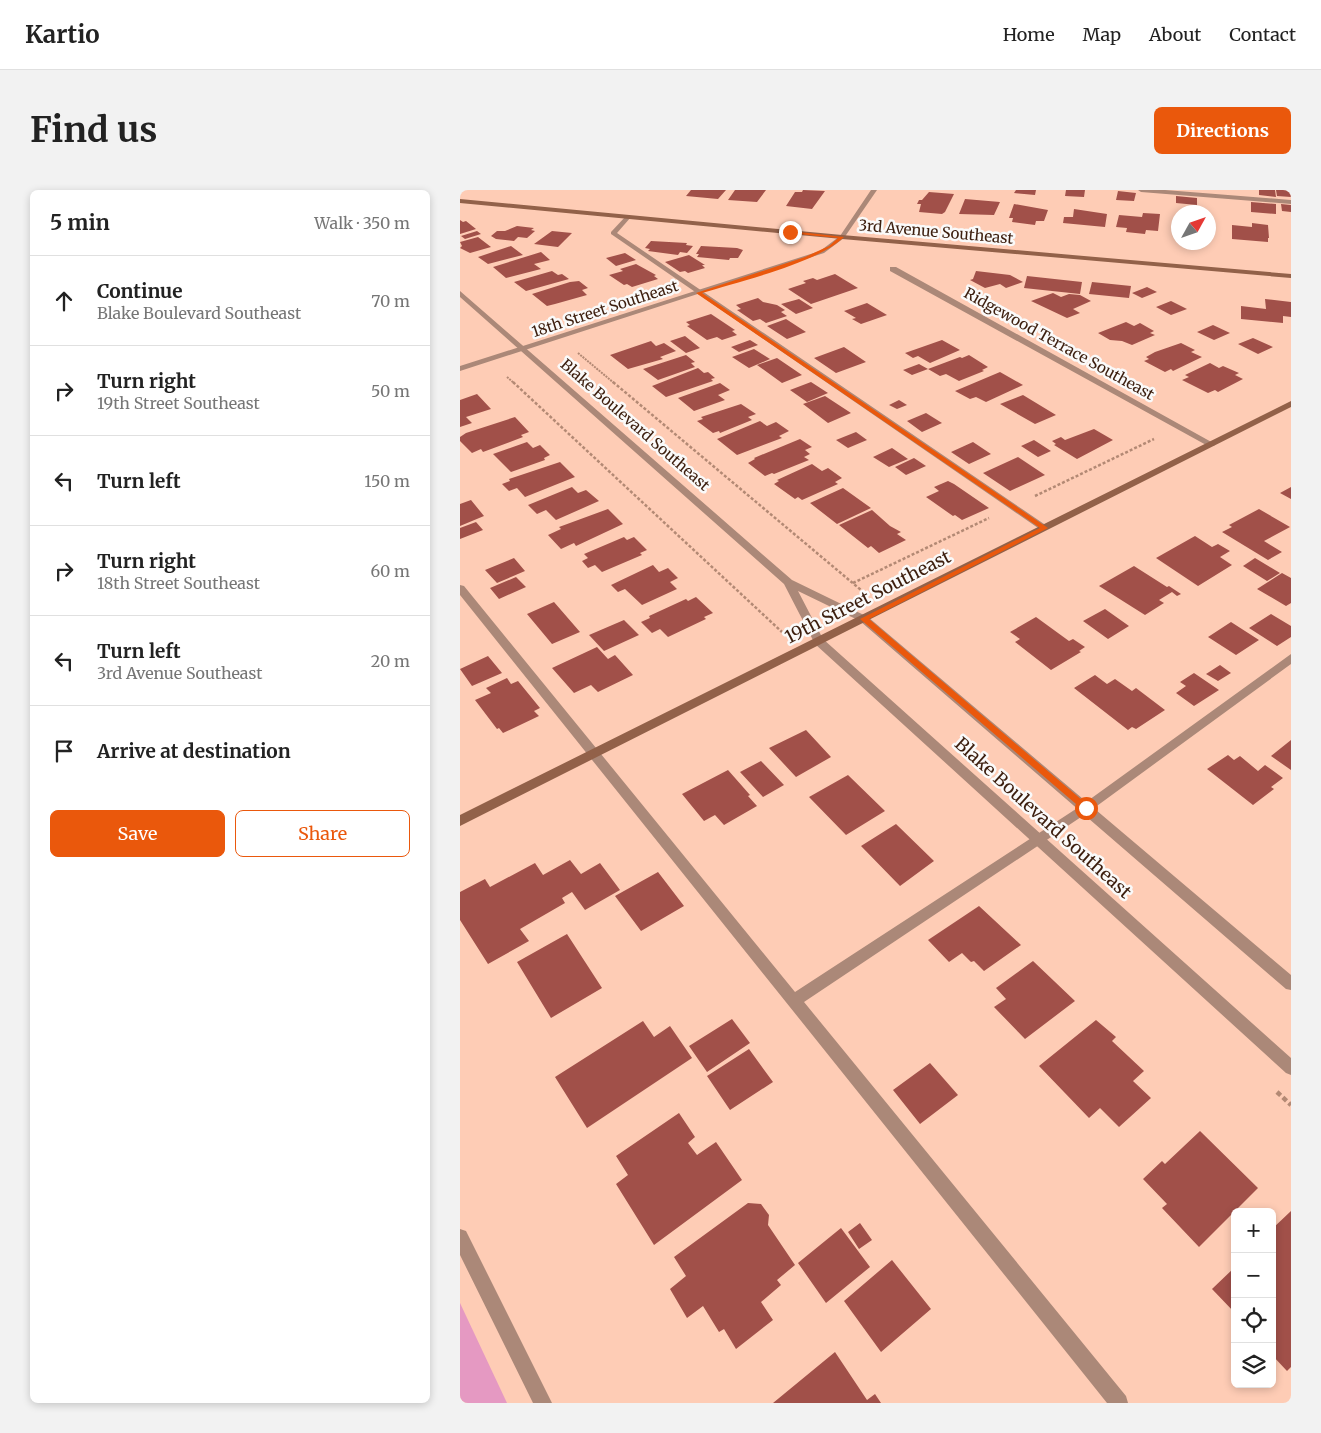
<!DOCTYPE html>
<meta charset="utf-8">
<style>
:root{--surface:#fff;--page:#f2f2f2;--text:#222;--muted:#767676;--line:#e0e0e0;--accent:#ea580c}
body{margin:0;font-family:Merriweather,serif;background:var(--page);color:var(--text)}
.controls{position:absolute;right:15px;bottom:15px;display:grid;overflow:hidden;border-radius:8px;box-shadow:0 2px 8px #0003}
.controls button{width:45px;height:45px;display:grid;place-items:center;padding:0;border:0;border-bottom:1px solid var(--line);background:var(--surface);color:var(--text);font:25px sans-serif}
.compass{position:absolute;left:711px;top:15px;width:45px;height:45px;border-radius:50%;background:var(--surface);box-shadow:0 2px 8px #0003;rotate:50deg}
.stop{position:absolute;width:15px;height:15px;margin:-11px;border:4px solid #ea580c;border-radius:50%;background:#fff}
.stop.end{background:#ea580c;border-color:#fff;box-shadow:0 1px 5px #0008}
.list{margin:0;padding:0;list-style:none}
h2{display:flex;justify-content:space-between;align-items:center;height:65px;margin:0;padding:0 20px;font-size:21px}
h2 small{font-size:16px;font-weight:400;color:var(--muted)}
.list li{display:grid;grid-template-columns:32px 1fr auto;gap:15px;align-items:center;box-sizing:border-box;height:90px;padding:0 20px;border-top:1px solid var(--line)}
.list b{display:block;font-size:19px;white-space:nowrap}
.list p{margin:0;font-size:16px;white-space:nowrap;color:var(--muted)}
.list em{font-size:16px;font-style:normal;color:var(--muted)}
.actions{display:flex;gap:10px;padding:15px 20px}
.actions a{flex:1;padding:11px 0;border:1px solid var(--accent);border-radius:8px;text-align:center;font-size:18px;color:var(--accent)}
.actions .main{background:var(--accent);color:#fff}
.icon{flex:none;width:28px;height:28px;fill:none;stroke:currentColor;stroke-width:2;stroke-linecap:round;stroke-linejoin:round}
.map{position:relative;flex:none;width:831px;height:1213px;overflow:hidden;border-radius:8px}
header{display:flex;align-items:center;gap:30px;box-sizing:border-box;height:70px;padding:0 25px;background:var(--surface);border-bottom:1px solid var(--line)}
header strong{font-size:24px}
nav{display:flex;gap:28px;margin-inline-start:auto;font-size:18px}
.intro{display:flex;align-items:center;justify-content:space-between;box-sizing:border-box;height:120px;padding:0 30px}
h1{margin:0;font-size:35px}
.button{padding:12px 22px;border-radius:8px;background:var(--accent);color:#fff;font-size:18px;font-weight:700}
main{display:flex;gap:30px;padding:0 30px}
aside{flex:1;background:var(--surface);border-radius:8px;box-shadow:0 2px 8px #0003}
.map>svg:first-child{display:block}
.green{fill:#e599c2}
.building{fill:#a15049}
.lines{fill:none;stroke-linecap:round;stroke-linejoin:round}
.path-far2{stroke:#b38974;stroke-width:2;stroke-dasharray:2 1;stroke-linecap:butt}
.path-far1{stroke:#b38974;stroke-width:2.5;stroke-dasharray:3 2;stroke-linecap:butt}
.path{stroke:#b38974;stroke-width:4.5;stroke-dasharray:5 3;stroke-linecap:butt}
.service{fill:#ab8878;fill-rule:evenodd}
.minor{fill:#ab8878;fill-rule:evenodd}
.tertiary{fill:#ab8878;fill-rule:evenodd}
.secondary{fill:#926149;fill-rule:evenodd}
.route{fill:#ea580c}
.labels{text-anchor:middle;stroke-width:5;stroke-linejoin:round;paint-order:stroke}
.far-street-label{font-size:15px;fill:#3c1e0e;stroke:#fafafa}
.street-label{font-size:18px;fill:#3c1e0e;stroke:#fafafa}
</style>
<header>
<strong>Kartio</strong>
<nav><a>Home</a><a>Map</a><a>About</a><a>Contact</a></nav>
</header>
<div class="intro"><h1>Find us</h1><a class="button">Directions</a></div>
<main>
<aside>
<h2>5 min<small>Walk · 350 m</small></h2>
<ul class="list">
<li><svg class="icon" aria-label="ahead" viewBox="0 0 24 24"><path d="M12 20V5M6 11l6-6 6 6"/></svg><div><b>Continue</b><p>Blake Boulevard Southeast</p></div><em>70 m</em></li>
<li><svg class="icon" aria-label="right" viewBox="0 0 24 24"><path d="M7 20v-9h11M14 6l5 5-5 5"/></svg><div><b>Turn right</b><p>19th Street Southeast</p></div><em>50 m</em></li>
<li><svg class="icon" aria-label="left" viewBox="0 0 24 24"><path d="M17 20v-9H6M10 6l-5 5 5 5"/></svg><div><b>Turn left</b></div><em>150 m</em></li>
<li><svg class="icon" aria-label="right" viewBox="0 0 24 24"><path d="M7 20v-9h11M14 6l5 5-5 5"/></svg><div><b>Turn right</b><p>18th Street Southeast</p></div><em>60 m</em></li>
<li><svg class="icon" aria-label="left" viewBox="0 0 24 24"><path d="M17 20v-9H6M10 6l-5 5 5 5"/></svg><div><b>Turn left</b><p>3rd Avenue Southeast</p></div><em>20 m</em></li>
<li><svg class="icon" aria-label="arrive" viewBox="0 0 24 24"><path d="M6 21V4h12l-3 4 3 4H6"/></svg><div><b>Arrive at destination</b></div></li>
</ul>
<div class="actions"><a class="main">Save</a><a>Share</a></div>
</aside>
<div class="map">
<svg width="831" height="1213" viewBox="0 0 831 1213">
<rect width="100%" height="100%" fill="#feccb5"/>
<path class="green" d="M 0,1113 L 47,1213 L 0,1213 Z"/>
<path class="building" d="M 231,0 L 266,0 L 258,9 L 226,6 Z
M 275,0 L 306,0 L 297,12 L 268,10 Z
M 343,0 L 365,1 L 352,19 L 326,16 L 335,2 L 342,2 Z
M 556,0 L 576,0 L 575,5 L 554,3 Z
M 606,0 L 625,0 L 624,7 L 605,6 Z
M 799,0 L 815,0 L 816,7 L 799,5 Z
M 816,0 L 831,0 L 831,7 L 817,6 Z
M 658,1 L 676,3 L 674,11 L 656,10 Z
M 469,2 L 494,4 L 485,22 L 482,24 L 459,22 L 461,14 L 457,14 L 459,10 L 462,10 Z
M 716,6 L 737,8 L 737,15 L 716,13 Z
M 505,9 L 540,12 L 534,25 L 499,24 Z
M 791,12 L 816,14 L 816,24 L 791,22 Z
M 554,14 L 588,20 L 584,31 L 576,31 L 575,35 L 552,32 L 553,28 L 549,28 Z
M 821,14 L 831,15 L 831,22 L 822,21 Z
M 614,19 L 647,24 L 645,37 L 603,33 L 604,27 L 613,27 Z
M 683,23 L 700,24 L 698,41 L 686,40 L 685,44 L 666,42 L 667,38 L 656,37 L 659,25 L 682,27 Z
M 0,30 L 3,32 L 6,31 L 16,39 L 0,44 Z
M 713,30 L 718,30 L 718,43 L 712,42 Z
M 792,33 L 808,35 L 809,48 L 808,48 L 808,52 L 772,49 L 772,35 L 792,37 Z
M 57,36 L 74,38 L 71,40 L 75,41 L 67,48 L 58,47 L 54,51 L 36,49 L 31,46 L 37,41 L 45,41 Z
M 17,41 L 21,44 L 5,49 L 1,46 Z
M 92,41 L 112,43 L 98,57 L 74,54 Z
M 18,47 L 31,57 L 10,63 L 0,58 L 2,56 L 0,52 Z
M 191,51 L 227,53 L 226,55 L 233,56 L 227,63 L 220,62 L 218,65 L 188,61 L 190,59 L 185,58 Z
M 51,56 L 63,65 L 28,74 L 18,67 Z
M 241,56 L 277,58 L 283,60 L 278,68 L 270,68 L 269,70 L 237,67 L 239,64 L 236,64 Z
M 81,62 L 90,70 L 74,74 L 81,79 L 46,88 L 33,77 Z
M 165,63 L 176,70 L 156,76 L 146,68 Z
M 229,65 L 245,75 L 242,75 L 245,78 L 228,83 L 225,81 L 220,82 L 205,72 Z
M 176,74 L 196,85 L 194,86 L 198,89 L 172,97 L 167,94 L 164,95 L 149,85 L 163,81 L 160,79 Z
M 92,81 L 98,85 L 102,84 L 109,89 L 66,101 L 54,92 Z
M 516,81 L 550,85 L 563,92 L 546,98 L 540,94 L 525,98 L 510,90 L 513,89 Z
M 375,84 L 398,98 L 351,114 L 328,99 L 346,93 L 343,91 L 353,88 L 357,90 Z
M 567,86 L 622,92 L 620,104 L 564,98 Z
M 119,91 L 128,98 L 122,100 L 127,105 L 95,114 L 87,116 L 72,104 L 110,92 Z
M 632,92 L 671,96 L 669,108 L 629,104 Z
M 687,97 L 697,102 L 682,108 L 672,103 Z
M 593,103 L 601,107 L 609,104 L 620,105 L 631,111 L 613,119 L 620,123 L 607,128 L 571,111 Z
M 298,108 L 303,112 L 317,115 L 325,120 L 321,122 L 327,126 L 306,133 L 300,129 L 293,131 L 277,120 L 281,119 L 276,115 Z
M 339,109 L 353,118 L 336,124 L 321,114 Z
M 805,109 L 831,112 L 831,127 L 823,126 L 823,133 L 781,129 L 781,116 L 806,119 Z
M 711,111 L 727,119 L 711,125 L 696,117 Z
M 407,113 L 427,125 L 401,134 L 392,129 L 396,128 L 384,121 Z
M 251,124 L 275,140 L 272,141 L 277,145 L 262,150 L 257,147 L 247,150 L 227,136 L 230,135 L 226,132 Z
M 326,129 L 346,142 L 327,149 L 307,136 Z
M 666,132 L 674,136 L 680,133 L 694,141 L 690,143 L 695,145 L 672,155 L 662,151 L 650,150 L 638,143 Z
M 753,135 L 770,143 L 754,150 L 737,142 Z
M 225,146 L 240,158 L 226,163 L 210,151 Z
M 793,148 L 813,157 L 798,164 L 778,154 Z
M 290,150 L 298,155 L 279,162 L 271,157 Z
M 482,150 L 500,160 L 470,173 L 458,166 L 453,168 L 445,163 Z
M 191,151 L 196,156 L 204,153 L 216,161 L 200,167 L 203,169 L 168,179 L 150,165 Z
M 721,153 L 735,160 L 731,162 L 742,167 L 713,181 L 711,179 L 705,182 L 684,171 L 689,169 L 686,167 L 695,162 Z
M 384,157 L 406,172 L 376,183 L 354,168 Z
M 294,159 L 310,169 L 289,178 L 272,167 Z
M 226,165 L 235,172 L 231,173 L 235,177 L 198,190 L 183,179 Z
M 509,165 L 528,177 L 522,180 L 524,181 L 499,191 L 486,184 L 480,186 L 468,179 L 500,167 L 502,168 Z
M 317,168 L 342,185 L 322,193 L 297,175 Z
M 750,173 L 759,178 L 763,176 L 779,183 L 775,185 L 783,189 L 758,202 L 755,200 L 748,203 L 722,190 L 729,187 L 725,185 Z
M 459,174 L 468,179 L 452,185 L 443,180 Z
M 238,178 L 244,183 L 248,182 L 255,188 L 251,189 L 253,191 L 206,207 L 192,196 Z
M 540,182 L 563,195 L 526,212 L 516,207 L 510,209 L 495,201 Z
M 351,192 L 368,203 L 347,212 L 330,200 Z
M 260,193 L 270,200 L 258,205 L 265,210 L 234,221 L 218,208 Z
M 17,204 L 31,219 L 6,227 L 12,233 L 0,237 L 0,210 Z
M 563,205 L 596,225 L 575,234 L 540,214 Z
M 365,206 L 391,223 L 368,233 L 343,214 Z
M 439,210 L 447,215 L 437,219 L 429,215 Z
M 281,214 L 296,224 L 288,227 L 292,230 L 260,243 L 259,241 L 253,243 L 237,231 L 243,229 L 241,227 Z
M 466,223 L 482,233 L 462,242 L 447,231 Z
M 55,227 L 69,242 L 61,245 L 63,247 L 23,262 L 21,259 L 12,263 L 0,251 L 0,247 L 6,243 Z
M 300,231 L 307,236 L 316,232 L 329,241 L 319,246 L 322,248 L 277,265 L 257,249 Z
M 634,239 L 653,250 L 617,269 L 594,255 L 596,254 L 592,251 L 601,247 L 605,250 Z
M 396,242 L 407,250 L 388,258 L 376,250 Z
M 340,249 L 352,257 L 345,260 L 350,264 L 344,267 L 349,270 L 314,284 L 312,283 L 305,286 L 288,273 L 295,269 L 294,268 Z
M 574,250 L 591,261 L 578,267 L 561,256 Z
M 67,252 L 73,258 L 80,255 L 90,265 L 84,268 L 85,270 L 51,282 L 33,264 Z
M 513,252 L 531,264 L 509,274 L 491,262 Z
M 432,258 L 448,269 L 429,277 L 413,267 Z
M 558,267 L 585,285 L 550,301 L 523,283 Z
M 454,268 L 466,276 L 446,285 L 435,277 Z
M 100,272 L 115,287 L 65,307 L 57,298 L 49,301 L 42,294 L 50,291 L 49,289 Z
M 352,274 L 362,281 L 368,278 L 382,288 L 375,292 L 378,294 L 342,310 L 338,307 L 335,309 L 314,294 L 319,291 L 317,290 Z
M 488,291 L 494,294 L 529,318 L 502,330 L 495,325 L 493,326 L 466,307 L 479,301 L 474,297 Z
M 112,297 L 118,303 L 126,300 L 139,311 L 96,330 L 86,320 L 77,324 L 68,315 Z
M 831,297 L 831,309 L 820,303 Z
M 383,298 L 411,318 L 377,334 L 350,313 Z
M 11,310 L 24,326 L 0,336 L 0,314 Z
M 148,319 L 163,334 L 116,356 L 114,353 L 101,359 L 88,345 L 101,339 L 99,337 Z
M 799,319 L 830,337 L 804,351 L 822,362 L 808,370 L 762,342 L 772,337 L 769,335 Z
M 412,320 L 430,336 L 441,342 L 437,344 L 446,350 L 419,363 L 411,356 L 408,358 L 379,335 Z
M 16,332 L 23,340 L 0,349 L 0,338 Z
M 735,346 L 752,357 L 758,354 L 770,361 L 760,367 L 772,375 L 738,396 L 696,368 Z
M 164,347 L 167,350 L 174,347 L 187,360 L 180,363 L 182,365 L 142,382 L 135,375 L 128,378 L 122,371 L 128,368 L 124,364 Z
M 54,368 L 65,381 L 37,393 L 25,380 Z
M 795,368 L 820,383 L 807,391 L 783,376 Z
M 193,375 L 199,382 L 208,378 L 218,388 L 210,392 L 217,399 L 182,415 L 165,399 L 158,402 L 151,395 Z
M 674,376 L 707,397 L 709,396 L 721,404 L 717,406 L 712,402 L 699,410 L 704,413 L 685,425 L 639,396 Z
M 822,383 L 831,388 L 831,413 L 826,416 L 797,399 Z
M 56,387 L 66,397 L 39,409 L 30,398 Z
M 236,407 L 253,423 L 244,427 L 246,429 L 208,447 L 200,439 L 192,443 L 181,432 L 190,428 L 189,426 L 226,409 L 228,411 Z
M 94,412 L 120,442 L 92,454 L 67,424 Z
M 645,419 L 669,436 L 648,449 L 623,431 Z
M 811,424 L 831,436 L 831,447 L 817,456 L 789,438 Z
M 576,427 L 609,451 L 613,449 L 625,457 L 619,461 L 621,462 L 591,480 L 555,452 L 560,449 L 550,442 Z
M 164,430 L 179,445 L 144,461 L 129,445 Z
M 771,432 L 799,450 L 776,465 L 748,447 Z
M 137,457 L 148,469 L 155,465 L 173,485 L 138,502 L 131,495 L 114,503 L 92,478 Z
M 28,466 L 42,483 L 12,496 L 0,479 Z
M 760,475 L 771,483 L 758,491 L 746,484 Z
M 734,483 L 759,500 L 734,516 L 716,503 L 726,496 L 720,492 Z
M 635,485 L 647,494 L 655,489 L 672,501 L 676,498 L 705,520 L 676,539 L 672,537 L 668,540 L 614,498 Z
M 47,488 L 51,494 L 58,491 L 80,518 L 74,521 L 79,526 L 43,543 L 39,538 L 37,539 L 15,510 L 31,503 L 26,498 Z
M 346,540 L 371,567 L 336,587 L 309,558 Z
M 831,550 L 831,580 L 811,566 Z
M 768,565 L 774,570 L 780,566 L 798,581 L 805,575 L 823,588 L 811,597 L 814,599 L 793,615 L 747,579 Z
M 301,571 L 324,595 L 303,607 L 280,582 Z
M 268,580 L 290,605 L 288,606 L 297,616 L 264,635 L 255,625 L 244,631 L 222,604 Z
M 388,585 L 425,621 L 386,645 L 349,607 Z
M 436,634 L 474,671 L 440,696 L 401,656 Z
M 110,670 L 121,684 L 140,673 L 160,700 L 125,720 L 112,702 L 102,708 L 105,713 L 60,739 L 69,751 L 28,774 L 0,730 L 0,702 L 25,689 L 30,697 L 75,673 L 83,685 Z
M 198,682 L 224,716 L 181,741 L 155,706 Z
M 519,716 L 561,755 L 524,781 L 514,771 L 511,772 L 502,763 L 489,772 L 468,750 Z
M 107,744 L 142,798 L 91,828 L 57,772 Z
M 573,771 L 615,811 L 565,849 L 534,817 L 546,809 L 536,798 Z
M 272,829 L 290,853 L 247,882 L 229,856 Z
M 636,830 L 656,847 L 652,851 L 684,881 L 673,891 L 691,908 L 659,937 L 640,918 L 629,928 L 579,876 Z
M 183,831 L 194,847 L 210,836 L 232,868 L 127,938 L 95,887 Z
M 289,859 L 313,892 L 270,920 L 247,886 Z
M 470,873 L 498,905 L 460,934 L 433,900 Z
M 219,923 L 235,947 L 228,953 L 237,965 L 256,952 L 282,990 L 194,1055 L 156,994 L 168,985 L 156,966 Z
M 740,941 L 798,998 L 739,1057 L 702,1018 L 707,1014 L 683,989 L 702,971 L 705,974 Z
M 288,1013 L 301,1014 L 309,1025 L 308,1035 L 335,1075 L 317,1090 L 321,1095 L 301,1112 L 313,1130 L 276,1159 L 264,1139 L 259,1142 L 243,1116 L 227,1128 L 210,1099 L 226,1086 L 214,1067 Z
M 831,1021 L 831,1177 L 827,1181 L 812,1165 L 812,1039 Z
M 400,1033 L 412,1050 L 399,1059 L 388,1042 Z
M 381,1038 L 410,1077 L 366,1113 L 338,1073 Z
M 432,1070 L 471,1119 L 421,1162 L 384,1111 Z
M 775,1077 L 775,1123 L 752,1099 Z
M 375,1162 L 407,1210 L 415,1204 L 421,1213 L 313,1213 Z"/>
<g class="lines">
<path class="path-far2" d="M 118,163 L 154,193
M 47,187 L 54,193"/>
<path class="path-far1" d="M 53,192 L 322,442
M 153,192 L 401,400
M 575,306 L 694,249
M 393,393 L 529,328"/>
<path class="path" d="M 817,902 L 831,915"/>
<path class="service" d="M 678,0 L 705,0 L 831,10 L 831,14 L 681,2 Z
M 166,26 L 171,27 L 157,43 L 587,336 L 587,340 L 581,340 L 151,44 L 151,42 Z
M 0,395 L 4,396 L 335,802 L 622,615 L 831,464 L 831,474 L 630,621 L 344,812 L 666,1206 L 668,1213 L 647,1213 L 0,405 Z"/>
<path class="minor" d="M 411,0 L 417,0 L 384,48 L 364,63 L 0,181 L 0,176 L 360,61 L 380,46 Z
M 430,77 L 436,77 L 755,254 L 754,256 L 748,256 L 430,81 Z"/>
<path class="tertiary" d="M 0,101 L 332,390 L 408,427 L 831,785 L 831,800 L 826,799 L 400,431 L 338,401 L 363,449 L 831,868 L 831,885 L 826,883 L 355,454 L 324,394 L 0,107 Z
M 0,1039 L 6,1041 L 92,1213 L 73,1213 L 0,1065 Z"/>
<path class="secondary" d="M 0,9 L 382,45 L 831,84 L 831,88 L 382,49 L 0,13 Z
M 831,211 L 831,217 L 0,636 L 0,625 Z"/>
</g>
<path class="route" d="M 330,41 L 384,47 C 358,73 280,91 242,103 L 588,338 L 409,429 L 629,616 L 629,620 L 623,620 L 400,429 L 580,338 L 236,103 L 345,67 L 369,56 L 378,48 L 328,43 Z"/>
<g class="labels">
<g class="far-street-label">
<text transform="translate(476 42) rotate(5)" y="5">3rd Avenue Southeast</text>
<text transform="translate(145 119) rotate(-18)" y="5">18th Street Southeast</text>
<text transform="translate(599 154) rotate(29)" y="5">Ridgewood Terrace Southeast</text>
<text transform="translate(175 235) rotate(41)" y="5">Blake Boulevard Southeast</text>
</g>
<g class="street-label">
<text transform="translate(408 407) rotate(-27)" y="6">19th Street Southeast</text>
<text transform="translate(583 628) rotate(42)" y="6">Blake Boulevard Southeast</text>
</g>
</g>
</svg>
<div class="controls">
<button>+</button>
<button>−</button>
<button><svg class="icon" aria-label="locate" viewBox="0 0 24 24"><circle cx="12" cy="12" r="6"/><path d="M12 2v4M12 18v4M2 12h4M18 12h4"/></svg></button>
<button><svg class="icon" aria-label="layers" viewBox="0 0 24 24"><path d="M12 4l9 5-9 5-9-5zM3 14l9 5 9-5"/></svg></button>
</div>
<svg class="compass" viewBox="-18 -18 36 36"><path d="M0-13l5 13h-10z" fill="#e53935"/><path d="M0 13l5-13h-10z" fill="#767676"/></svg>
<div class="stop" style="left:626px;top:618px"></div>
<div class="stop end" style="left:330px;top:42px"></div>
</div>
</main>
